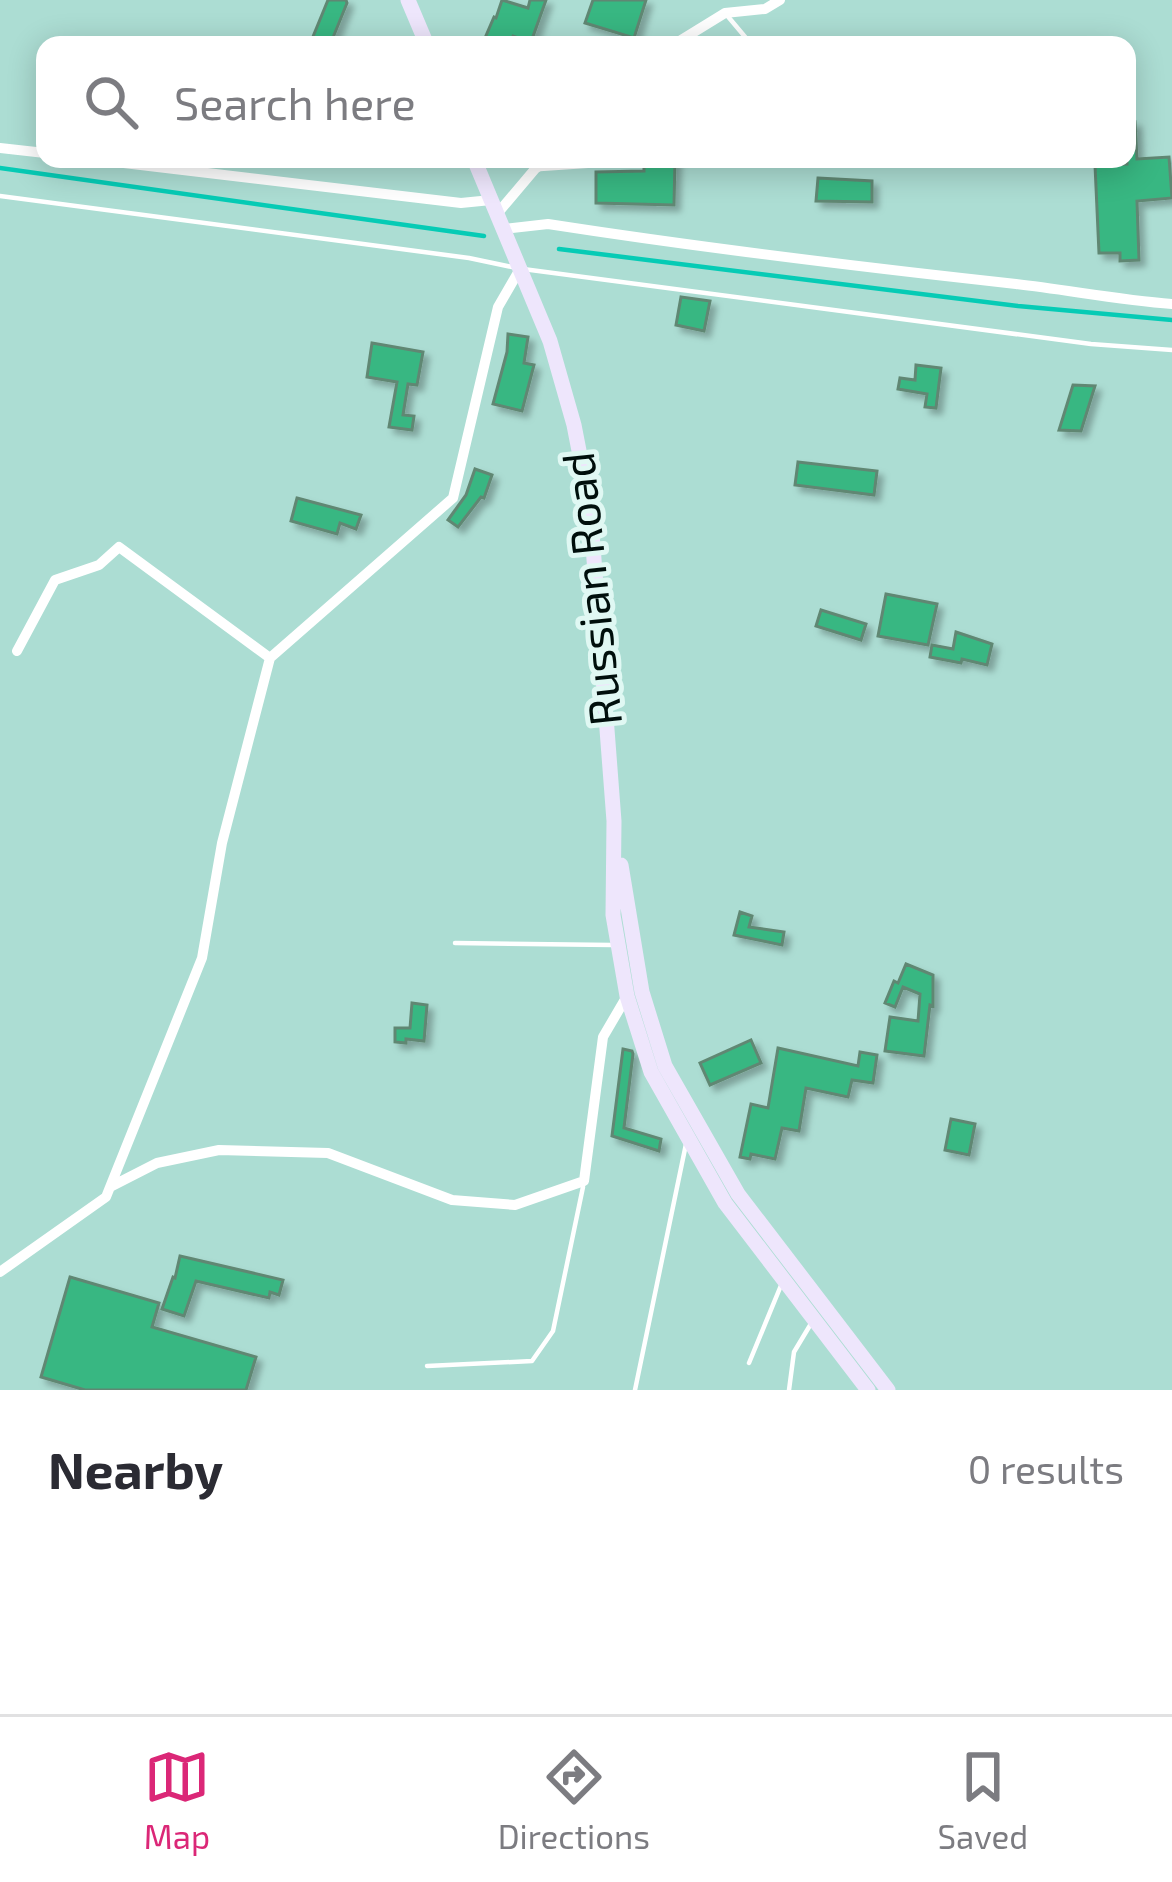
<!DOCTYPE html>
<style>
:root{--surface:#fff;--page:#f7f7f7;--text:#2b2b33;--muted:#7c7c81;--line:#e1e1e2;--accent:#db2777}
body{margin:0;font-family:"Exo 2",sans-serif;background:var(--page);color:var(--text)}
.list{margin:0;padding:0;list-style:none}
h2{display:flex;justify-content:space-between;align-items:center;height:156px;margin:0;padding:0 48px;font-size:51px}
h2 small{font-size:39px;font-weight:400;color:var(--muted)}
.icon{flex:none;width:66px;height:66px;fill:none;stroke:currentColor;stroke-width:2;stroke-linecap:round;stroke-linejoin:round}
.map{position:relative;flex:none;width:1172px;height:1390px;overflow:hidden}
.search{position:absolute;background:var(--surface);box-shadow:0 6px 30px #0003;left:36px;right:36px;top:36px;height:132px;display:flex;align-items:center;gap:30px;box-sizing:border-box;padding:0 42px;border-radius:24px;color:var(--muted);font-size:45px}
.sheet{height:324px;background:var(--surface)}
nav{display:flex;justify-content:space-around;align-items:center;box-sizing:border-box;height:168px;border-top:3px solid var(--line);background:var(--surface);font-size:33px;color:var(--muted)}
nav a{display:grid;justify-items:center;gap:6px}
nav .on{color:var(--accent)}
.map>svg:first-child{display:block}
.lines{fill:none;stroke-linecap:round;stroke-linejoin:round}
.stream{stroke:#06cbb5;stroke-width:4.5}
.building{fill:#39b782;stroke:#618773;stroke-width:3;filter:url(#shadow)}
.service{stroke:#fff;stroke-width:4.5}
.minor{stroke:#fff;stroke-width:10}
.secondary{stroke:#eee6fc;stroke-width:15}
.labels{text-anchor:middle;stroke-width:10;stroke-linejoin:round;paint-order:stroke}
.street-label{font-size:45px;fill:#000f0c;stroke:#e0f8f3}
</style>
<div class="map">
<svg width="1172" height="1390" viewBox="0 0 1172 1390">
<defs>
<filter id="shadow"><feDropShadow dx="5.5" dy="5.5" stdDeviation="3" flood-color="#0004"/></filter>
</defs>
<rect width="100%" height="100%" fill="#acddd3"/>
<g class="lines">
<path class="stream" d="M 0,168 L 484,236
M 559,249 L 1018,306 L 1172,320"/>
</g>
<path class="building" d="M 328,0 L 346,0 L 347,3 L 330,45 L 312,39 Z
M 502,0 L 528,8 L 530,0 L 546,0 L 531,42 L 513,36 L 509,45 L 482,45 L 494,17 L 496,18 Z
M 593,0 L 646,0 L 634,38 L 585,23 Z
M 1135,122 L 1137,159 L 1169,157 L 1172,198 L 1137,201 L 1139,260 L 1120,261 L 1120,253 L 1099,253 L 1095,165 L 1127,164 L 1127,123 Z
M 644,159 L 675,159 L 674,205 L 596,203 L 596,172 L 644,171 Z
M 818,178 L 872,181 L 872,202 L 816,201 Z
M 681,297 L 710,301 L 704,331 L 676,325 Z
M 508,334 L 528,337 L 524,363 L 534,365 L 522,411 L 493,404 L 507,352 Z
M 372,343 L 423,352 L 417,385 L 408,384 L 403,415 L 414,416 L 412,430 L 389,427 L 397,382 L 367,377 Z
M 916,365 L 941,368 L 936,408 L 925,407 L 927,394 L 898,389 L 900,378 L 915,380 Z
M 1073,385 L 1095,386 L 1081,431 L 1059,430 Z
M 798,462 L 877,471 L 874,495 L 795,485 Z
M 475,469 L 492,475 L 484,498 L 481,497 L 458,527 L 448,520 L 466,495 Z
M 297,498 L 361,515 L 356,529 L 340,523 L 337,534 L 291,521 Z
M 886,594 L 937,604 L 928,645 L 878,636 Z
M 821,610 L 866,624 L 861,640 L 816,626 Z
M 956,632 L 992,644 L 987,665 L 962,659 L 961,663 L 930,657 L 932,645 L 953,649 Z
M 740,912 L 752,916 L 749,927 L 784,932 L 782,945 L 734,935 Z
M 906,964 L 933,975 L 933,1006 L 930,1005 L 924,1056 L 885,1051 L 890,1017 L 918,1021 L 920,994 L 903,987 L 895,1007 L 885,1003 L 894,981 L 898,983 Z
M 412,1003 L 427,1005 L 424,1041 L 406,1039 L 406,1043 L 395,1042 L 395,1028 L 410,1028 Z
M 751,1040 L 761,1063 L 710,1085 L 700,1063 Z
M 778,1048 L 858,1066 L 860,1052 L 877,1055 L 873,1083 L 852,1080 L 848,1097 L 806,1088 L 799,1131 L 782,1128 L 775,1159 L 751,1154 L 750,1159 L 740,1157 L 751,1104 L 768,1108 Z
M 623,1049 L 632,1051 L 633,1054 L 624,1128 L 661,1139 L 659,1151 L 612,1136 Z
M 951,1119 L 975,1124 L 969,1155 L 945,1150 Z
M 180,1256 L 283,1280 L 279,1295 L 270,1292 L 269,1298 L 196,1281 L 184,1316 L 162,1309 L 173,1277 L 175,1278 Z
M 70,1277 L 159,1303 L 152,1327 L 256,1357 L 246,1390 L 85,1390 L 41,1377 Z"/>
<g class="lines">
<path class="service" d="M 725,13 L 746,38 L 744,45
M 540,169 L 629,163 L 632,159
M 0,196 L 469,258 L 512,267
M 523,269 L 1091,344 L 1172,350
M 455,943 L 612,945
M 749,1363 L 782,1283
M 427,1366 L 532,1361 L 553,1331 L 583,1187
M 635,1390 L 686,1144
M 789,1390 L 794,1352 L 812,1322"/>
<path class="minor" d="M 673,45 L 725,13 L 765,9 L 780,0
M 0,148 L 45,153
M 90,159 L 461,203 L 491,200
M 497,214 L 535,169 L 549,159
M 504,229 L 548,224 C 703,248 860,267 1016,284 C 1068,290 1120,300 1172,304
M 17,651 L 55,580 L 99,565 L 119,547 L 270,658 L 453,498 L 498,307 L 520,269
M 110,1187 L 157,1163 L 219,1150 L 328,1153 L 452,1200 L 515,1205 L 584,1181 L 603,1037 L 627,996
M 0,1272 L 106,1197 L 202,958 L 222,843 L 270,658"/>
<path class="secondary" d="M 408,0 L 427,45
M 474,159 L 550,341 L 574,425 L 590,507 L 614,821 L 613,915 L 627,996 L 651,1072 L 725,1203 L 868,1390
M 621,865 L 642,992 L 665,1066 L 738,1194 L 888,1390"/>
</g>
<g class="labels">
<g class="street-label">
<text transform="translate(592 589) rotate(-96)" y="16">Russian Road</text>
</g>
</g>
</svg>
<div class="search"><svg class="icon" aria-label="search" viewBox="0 0 24 24"><circle cx="10" cy="10" r="6"/><path d="M15 15l6 6"/></svg>Search here</div>
</div>
<section class="sheet">
<h2>Nearby<small>0 results</small></h2>
<ul class="list">
</ul>
</section>
<nav>
<a class="on"><svg class="icon" aria-label="map" viewBox="0 0 24 24"><path d="M3 6l6-2 6 2 6-2v14l-6 2-6-2-6 2zM9 4v14M15 6v14"/></svg>Map</a>
<a><svg class="icon" aria-label="directions" viewBox="0 0 24 24"><path d="M12 3l9 9-9 9-9-9zM9 14v-3h6M13 9l2 2-2 2"/></svg>Directions</a>
<a><svg class="icon" aria-label="saved" viewBox="0 0 24 24"><path d="M7 4h10v16l-5-4-5 4z"/></svg>Saved</a>
</nav>
